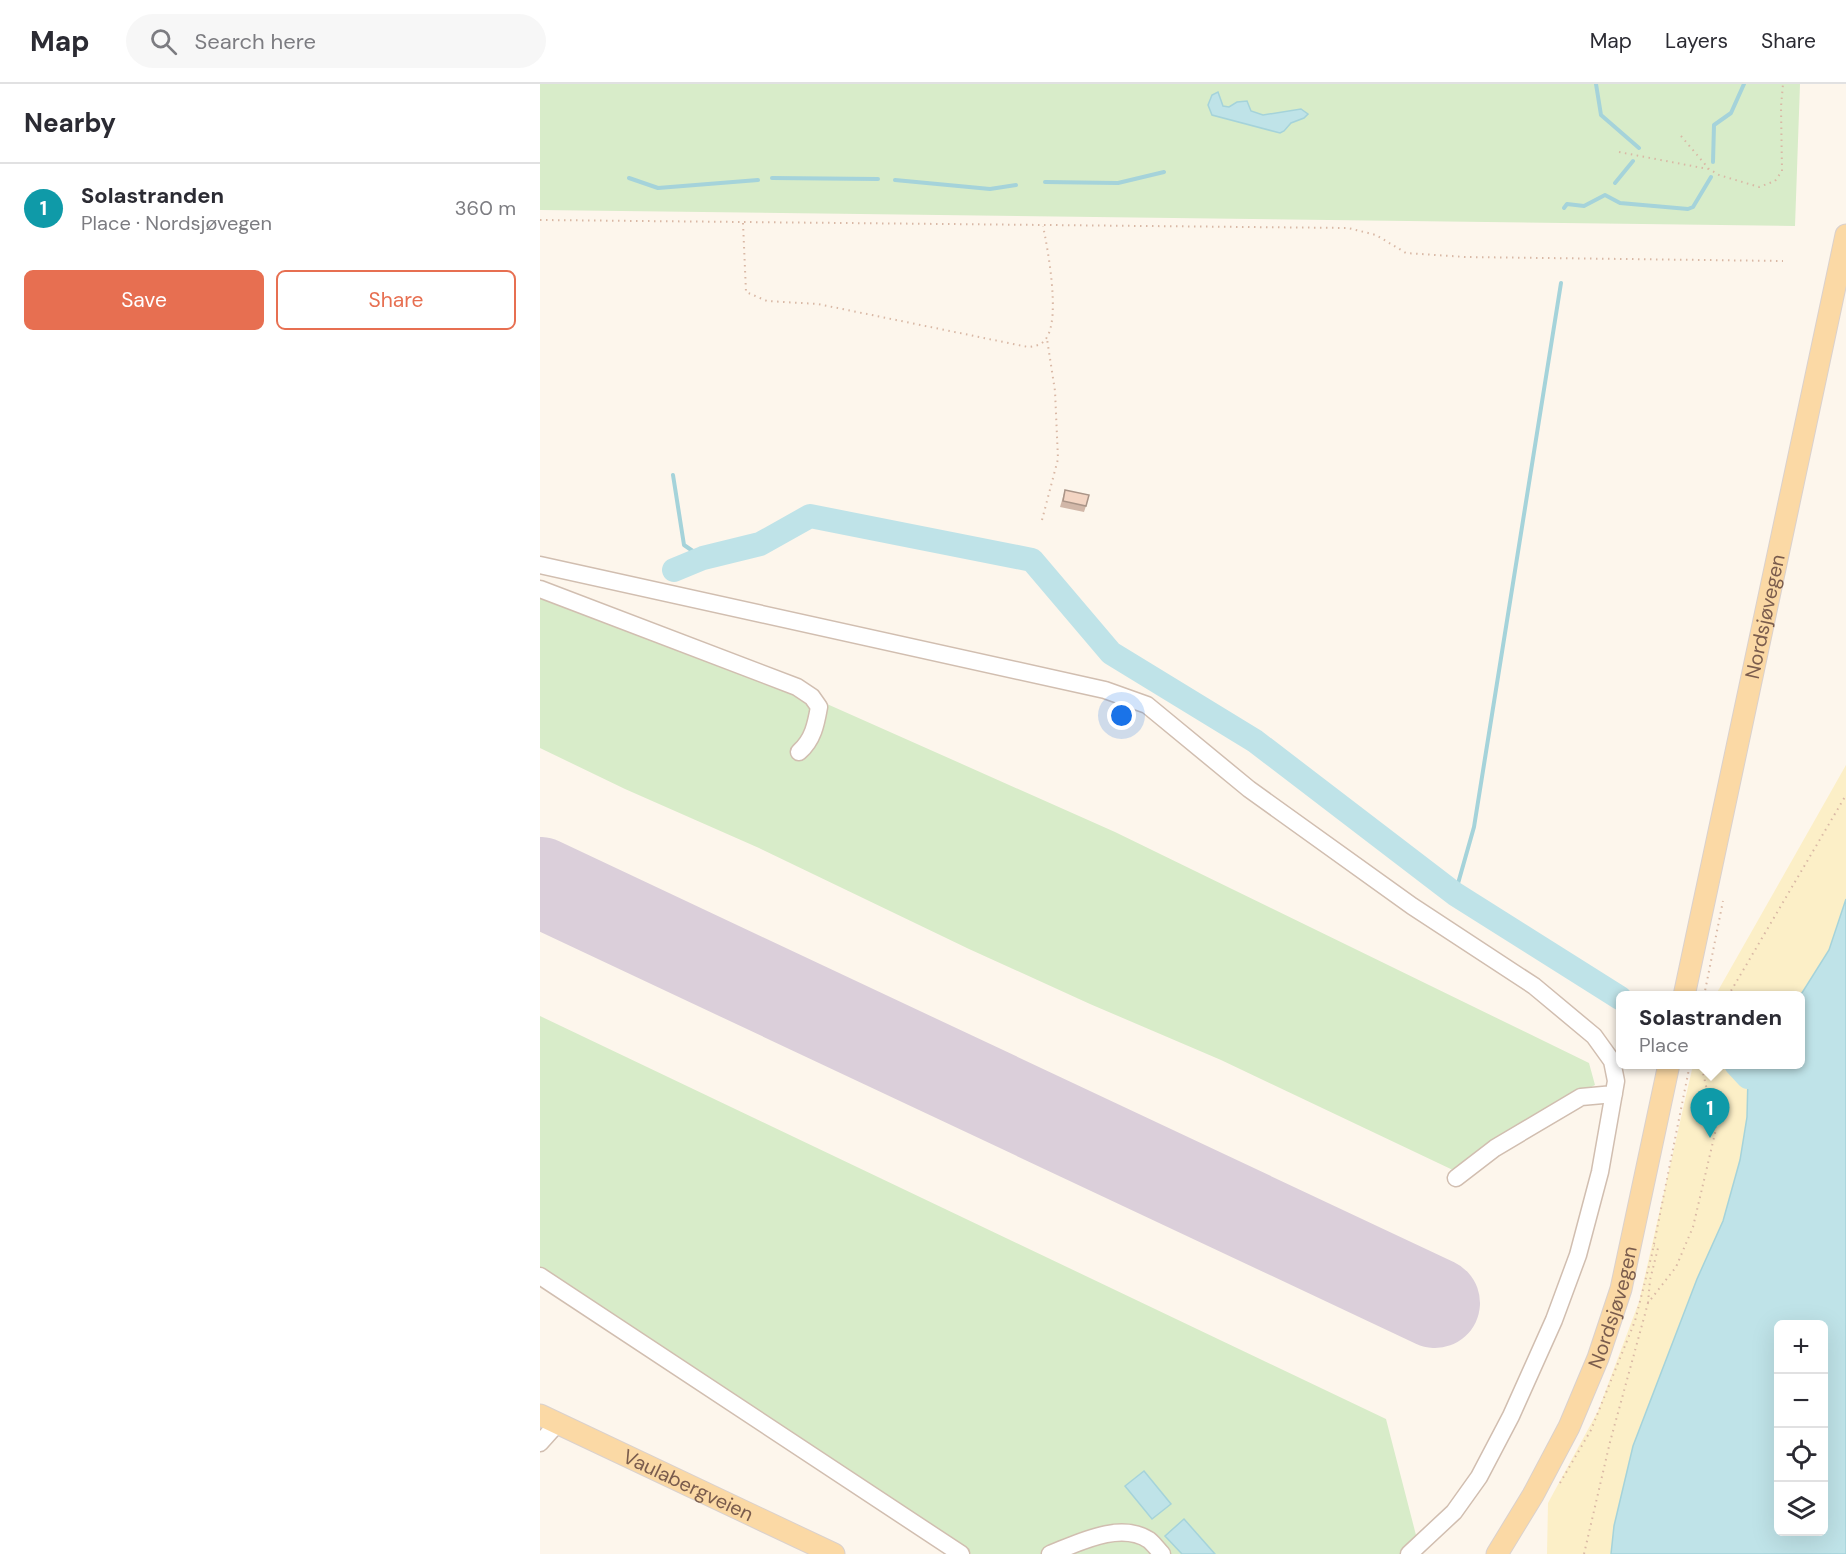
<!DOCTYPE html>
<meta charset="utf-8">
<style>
:root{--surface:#fff;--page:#f7f7f7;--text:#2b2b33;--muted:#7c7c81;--line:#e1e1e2;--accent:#e76f51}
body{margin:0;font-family:"DM Sans",sans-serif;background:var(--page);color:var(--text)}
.controls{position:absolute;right:18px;bottom:18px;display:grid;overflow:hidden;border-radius:9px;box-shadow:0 6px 24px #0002}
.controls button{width:54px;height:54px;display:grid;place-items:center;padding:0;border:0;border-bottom:2px solid var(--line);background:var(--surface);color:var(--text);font:30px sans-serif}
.you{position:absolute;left:582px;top:632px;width:21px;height:21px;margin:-15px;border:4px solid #fff;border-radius:50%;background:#1a73e8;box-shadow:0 0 0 9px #1a73e833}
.badge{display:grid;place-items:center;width:39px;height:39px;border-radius:50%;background:var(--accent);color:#fff;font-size:20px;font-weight:700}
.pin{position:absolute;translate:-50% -50px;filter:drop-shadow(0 2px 3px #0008)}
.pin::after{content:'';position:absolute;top:32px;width:21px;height:18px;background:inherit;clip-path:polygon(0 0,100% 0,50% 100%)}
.popup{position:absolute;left:1076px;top:907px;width:189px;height:78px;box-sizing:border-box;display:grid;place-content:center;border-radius:9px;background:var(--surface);filter:drop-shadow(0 2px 4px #0005);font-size:20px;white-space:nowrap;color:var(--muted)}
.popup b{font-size:22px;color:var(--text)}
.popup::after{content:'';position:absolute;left:50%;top:100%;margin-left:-12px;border:12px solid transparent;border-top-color:var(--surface)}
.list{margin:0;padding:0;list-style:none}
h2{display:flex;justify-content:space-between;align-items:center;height:78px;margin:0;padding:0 24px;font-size:26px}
h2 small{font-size:20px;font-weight:400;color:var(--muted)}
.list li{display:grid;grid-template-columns:39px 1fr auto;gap:18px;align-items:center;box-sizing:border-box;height:90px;padding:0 24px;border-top:2px solid var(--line)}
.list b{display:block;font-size:22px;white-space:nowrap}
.list p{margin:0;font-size:20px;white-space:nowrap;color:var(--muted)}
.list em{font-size:20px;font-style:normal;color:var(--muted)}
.actions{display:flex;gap:12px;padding:18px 24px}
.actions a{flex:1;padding:14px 0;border:2px solid var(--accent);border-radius:9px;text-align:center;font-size:21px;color:var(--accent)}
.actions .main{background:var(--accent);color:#fff}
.icon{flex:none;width:33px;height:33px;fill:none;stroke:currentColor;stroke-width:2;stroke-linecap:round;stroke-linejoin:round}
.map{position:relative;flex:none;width:1306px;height:1470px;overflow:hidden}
header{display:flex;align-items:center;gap:36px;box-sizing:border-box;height:84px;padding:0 30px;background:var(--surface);border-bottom:2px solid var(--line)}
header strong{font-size:28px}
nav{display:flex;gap:33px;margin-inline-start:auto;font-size:21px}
.search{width:420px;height:54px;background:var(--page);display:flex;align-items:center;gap:15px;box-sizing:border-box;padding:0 21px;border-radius:33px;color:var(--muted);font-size:22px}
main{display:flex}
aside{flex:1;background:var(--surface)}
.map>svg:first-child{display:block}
.green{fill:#d8ecc9}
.sand{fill:#fcefc7}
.water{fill:#bfe3e8;stroke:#a5d3da;stroke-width:1.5;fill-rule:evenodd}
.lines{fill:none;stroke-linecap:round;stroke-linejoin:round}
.stream{stroke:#a5d3da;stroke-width:4}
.river{stroke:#bfe3e8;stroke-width:24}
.runway{stroke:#dbcfda;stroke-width:90}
.minor-casing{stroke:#d1beb0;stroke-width:19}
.major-casing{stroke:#dad1cd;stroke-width:23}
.path{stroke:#d9b8a5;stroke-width:2;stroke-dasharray:1.5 4.5;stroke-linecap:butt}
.minor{stroke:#fff;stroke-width:16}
.major{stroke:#fbd9a5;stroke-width:21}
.wall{fill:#d1b7a8}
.building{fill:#f3d5c3;stroke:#aa9588;stroke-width:1.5}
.labels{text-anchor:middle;stroke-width:4.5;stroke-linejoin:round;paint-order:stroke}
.street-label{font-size:20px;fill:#7a5c4d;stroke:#fffaf3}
</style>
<header>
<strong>Map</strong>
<div class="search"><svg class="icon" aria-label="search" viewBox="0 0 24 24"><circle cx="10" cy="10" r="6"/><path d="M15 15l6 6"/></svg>Search here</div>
<nav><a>Map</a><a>Layers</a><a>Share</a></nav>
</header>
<main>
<aside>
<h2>Nearby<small></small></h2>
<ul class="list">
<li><span class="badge" style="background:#0f9aa8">1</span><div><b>Solastranden</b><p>Place · Nordsjøvegen</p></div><em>360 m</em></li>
</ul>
<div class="actions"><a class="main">Save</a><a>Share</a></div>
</aside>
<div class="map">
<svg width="1306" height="1470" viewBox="0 0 1306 1470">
<rect width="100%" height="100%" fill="#fdf6ec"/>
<path class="green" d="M 0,0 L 1260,0 L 1255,142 L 0,126 Z
M 0,513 L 60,537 L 260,608 L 575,748 L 1049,979 L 1055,1001 L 1024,1017 L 915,1087 L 681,976 L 550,920 L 429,865 L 219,764 L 85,705 L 0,664 Z
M 0,932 L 846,1335 L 877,1455 L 861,1470 L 431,1470 L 412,1460 L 0,1186 Z"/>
<path class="sand" d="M 1306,681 L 1306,815 L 1289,866 L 1260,911 L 1175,912 Z
M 1153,981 L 1216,981 L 1208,993 L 1207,1033 L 1200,1076 L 1183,1137 L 1157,1195 L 1093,1362 L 1074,1442 L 1071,1470 L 1007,1470 L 1008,1419 L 1058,1327 L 1099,1218 Z"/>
<path class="water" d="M 678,8 L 683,22 L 689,23 L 697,18 L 707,17 L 711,27 L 723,31 L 761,25 L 768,30 L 764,34 L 751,39 L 744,47 L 740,49 L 672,31 L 668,21 L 672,11 Z
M 1306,815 L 1306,1470 L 1071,1470 L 1074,1442 L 1093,1362 L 1157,1195 L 1183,1137 L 1200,1076 L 1207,1033 L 1208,993 L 1216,981 L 1260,980 L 1260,912 L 1289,866 ZM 1284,1240 L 1284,1448 L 1238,1448 L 1238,1240 Z
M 604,1387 L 631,1420 L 612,1435 L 585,1402 Z
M 644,1435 L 675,1470 L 642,1470 L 625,1452 Z"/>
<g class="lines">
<path class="stream" d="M 1056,0 L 1061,31 L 1099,64
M 1173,78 L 1174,41 L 1191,29 L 1204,0
M 89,94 L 118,104 L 218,96
M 232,94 L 338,95
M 355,96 L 450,105 L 476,101
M 505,98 L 578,99 L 624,88
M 1075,99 L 1093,77
M 1024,124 L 1027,120 L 1044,122 L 1065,111 L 1080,119 L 1148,125 L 1153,123 L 1171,93
M 133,391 L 144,461 L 163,474
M 915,810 L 934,743 L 1021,199"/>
<path class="river" d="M 134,486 L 163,474 L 220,460 L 270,432 L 492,476 L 571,569 L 715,657 L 915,810 L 1080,914
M 1196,980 L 1208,993"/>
<path class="runway" d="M 0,798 L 895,1219"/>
<g class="minor-casing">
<path id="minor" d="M 0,481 L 565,606 L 607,621 L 709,705 L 872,822 L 994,902 L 1054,952 L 1072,977 L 1076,997 L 1060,1088 L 1038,1171 L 1014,1236 L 971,1332 L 939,1393 L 914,1428 L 869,1470
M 0,505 L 257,603 L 272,613 L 279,623 C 276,640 273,656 259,668
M 916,1094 L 955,1064 L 1041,1013 L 1074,1010
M 0,1192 L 421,1470
M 0,1359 L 17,1340
M 510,1470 C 538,1459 580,1437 609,1456 C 614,1460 618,1466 622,1470"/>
</g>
<g class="major-casing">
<g id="major">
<path id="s1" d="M 1144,912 L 1306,151"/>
<path id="s2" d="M 0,1331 L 294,1470"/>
<path id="s3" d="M 957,1470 L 993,1411 L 1029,1343 L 1058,1274 L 1081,1205 L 1129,980"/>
</g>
</g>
<path class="path" d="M 1141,52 L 1169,85 L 1179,91 L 1219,103 L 1235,97 L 1242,87 L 1241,23 L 1243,0
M 1079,68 L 1168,85
M 0,136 L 808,144 L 836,151 L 866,169 L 925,173 L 1243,177
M 203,139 L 206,208 L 227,217 L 278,220 L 488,263 C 496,262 503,261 507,253 C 520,232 508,166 503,142
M 502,436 L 518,375 L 515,307 L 507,255
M 1164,912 L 1183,817
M 1188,912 L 1306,711
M 1108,1219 L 1110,1196 L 1118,1164 L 1114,1162
M 1020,1399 L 1051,1346 L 1095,1237 L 1112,1170 L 1150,980
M 1044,1470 L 1070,1358 L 1108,1219 L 1136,1183 L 1153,1143 L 1176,1045 L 1161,980"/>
<use href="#minor" class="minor"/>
<use href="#major" class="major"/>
</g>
<path class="wall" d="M 525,406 L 546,422 L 544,428 L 520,423 Z"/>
<path class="building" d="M 525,406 L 549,411 L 546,422 L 523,417 Z"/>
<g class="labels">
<g class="street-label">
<text dy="7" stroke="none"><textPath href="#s1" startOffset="388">Nordsjøvegen</textPath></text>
<text dy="7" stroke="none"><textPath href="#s3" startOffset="274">Nordsjøvegen</textPath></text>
<text dy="7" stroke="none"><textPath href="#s2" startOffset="164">Vaulabergveien</textPath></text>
</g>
</g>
</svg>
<div class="controls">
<button>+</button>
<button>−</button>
<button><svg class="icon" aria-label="locate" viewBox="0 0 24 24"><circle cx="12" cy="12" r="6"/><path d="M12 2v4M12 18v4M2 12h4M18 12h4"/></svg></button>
<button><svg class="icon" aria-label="layers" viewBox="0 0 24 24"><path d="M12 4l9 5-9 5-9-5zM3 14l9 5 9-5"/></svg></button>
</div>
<div class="you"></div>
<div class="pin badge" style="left:1170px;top:1054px;background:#0f9aa8">1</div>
<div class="popup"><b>Solastranden</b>Place</div>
</div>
</main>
